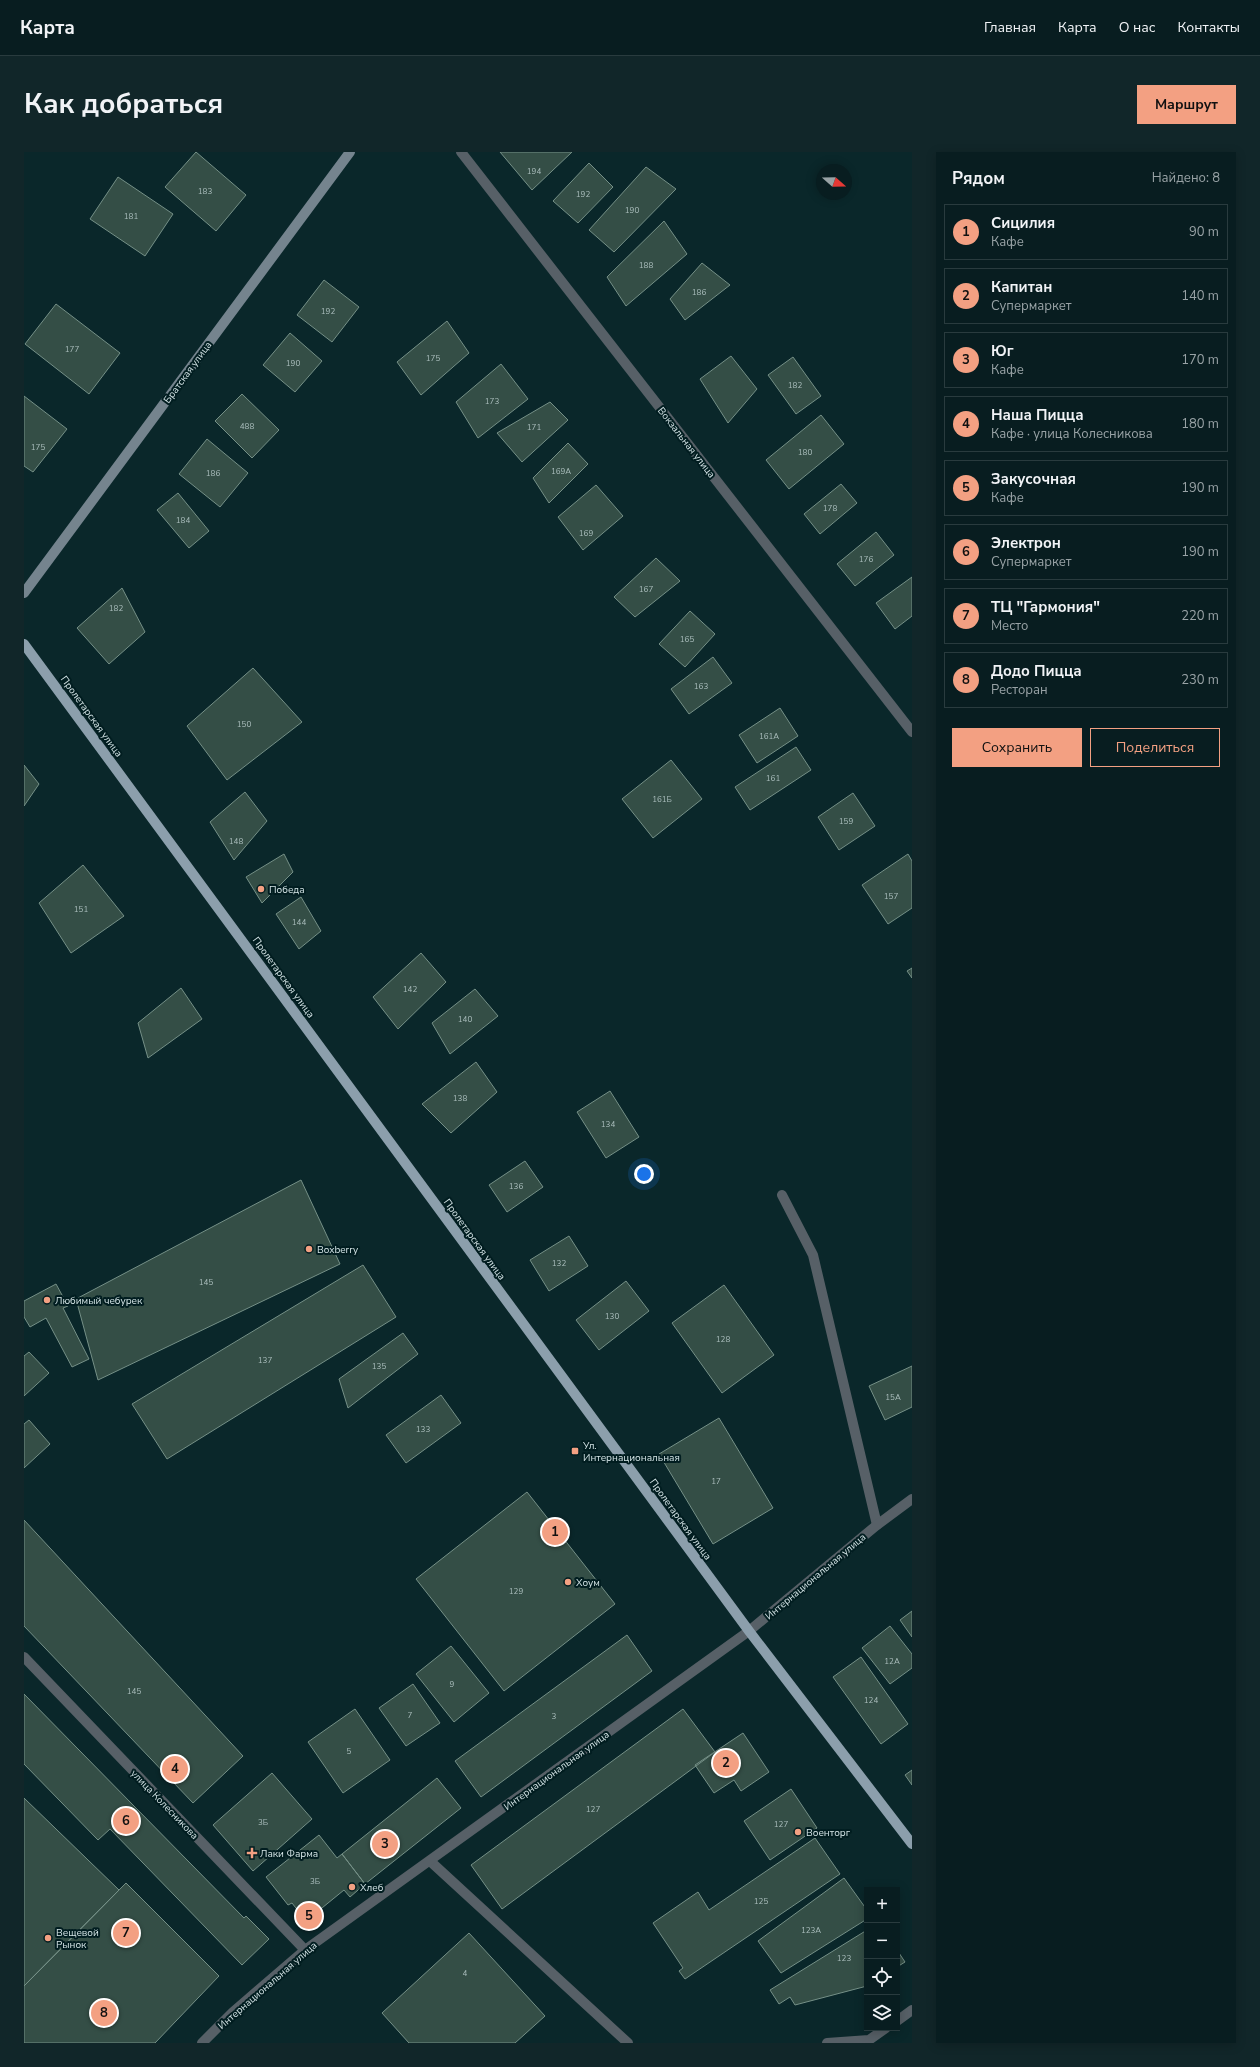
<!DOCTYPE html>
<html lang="ru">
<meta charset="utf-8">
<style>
:root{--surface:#081d20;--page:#112629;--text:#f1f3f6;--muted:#98a2a5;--line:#293b3e;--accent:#f3a082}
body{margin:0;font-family:"Nunito Sans",sans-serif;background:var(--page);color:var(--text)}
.controls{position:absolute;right:12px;bottom:12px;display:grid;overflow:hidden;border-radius:0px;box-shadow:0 2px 10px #0003}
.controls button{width:36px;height:36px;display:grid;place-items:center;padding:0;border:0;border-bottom:1px solid var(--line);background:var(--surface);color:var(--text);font:20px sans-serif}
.compass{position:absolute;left:792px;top:12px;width:36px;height:36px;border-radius:50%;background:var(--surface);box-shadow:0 2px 10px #0003;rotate:110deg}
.you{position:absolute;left:620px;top:1022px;width:14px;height:14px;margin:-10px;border:3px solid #fff;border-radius:50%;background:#1a73e8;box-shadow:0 0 0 6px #1a73e833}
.badge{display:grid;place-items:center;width:26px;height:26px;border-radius:50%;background:var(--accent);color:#111;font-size:13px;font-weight:700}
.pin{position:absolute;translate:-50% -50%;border:2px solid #fff;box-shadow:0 1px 4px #0006}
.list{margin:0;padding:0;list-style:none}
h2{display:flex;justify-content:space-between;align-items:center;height:52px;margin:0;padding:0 16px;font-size:17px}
h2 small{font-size:13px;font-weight:400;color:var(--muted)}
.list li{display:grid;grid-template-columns:26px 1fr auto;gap:12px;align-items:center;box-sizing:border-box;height:56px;margin:0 8px 8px;padding:0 8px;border:1px solid var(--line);border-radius:0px}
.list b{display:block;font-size:15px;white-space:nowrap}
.list p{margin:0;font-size:13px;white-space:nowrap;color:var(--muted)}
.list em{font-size:13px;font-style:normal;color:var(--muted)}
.actions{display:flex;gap:8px;padding:12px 16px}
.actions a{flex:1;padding:9px 0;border:1px solid var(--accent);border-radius:0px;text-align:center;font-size:14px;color:var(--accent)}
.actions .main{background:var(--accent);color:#111}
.icon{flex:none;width:22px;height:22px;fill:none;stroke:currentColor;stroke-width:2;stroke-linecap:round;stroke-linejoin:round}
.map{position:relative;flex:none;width:888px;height:1891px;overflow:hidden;border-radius:0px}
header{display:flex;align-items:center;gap:24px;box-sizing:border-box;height:56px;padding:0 20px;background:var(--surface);border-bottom:1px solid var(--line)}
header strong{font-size:19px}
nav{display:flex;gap:22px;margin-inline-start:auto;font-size:14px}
.intro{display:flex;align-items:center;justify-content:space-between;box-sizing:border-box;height:96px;padding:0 24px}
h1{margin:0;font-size:28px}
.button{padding:10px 18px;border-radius:0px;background:var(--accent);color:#111;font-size:14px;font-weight:700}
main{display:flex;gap:24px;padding:0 24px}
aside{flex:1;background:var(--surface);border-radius:0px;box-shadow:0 2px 10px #0003}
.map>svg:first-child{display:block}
.building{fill:#344e46;stroke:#759087}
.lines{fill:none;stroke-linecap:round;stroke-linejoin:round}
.lane{stroke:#576067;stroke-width:10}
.street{stroke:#576067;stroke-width:10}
.secondary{stroke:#75848e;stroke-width:10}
.primary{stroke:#8c9fac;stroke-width:10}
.poi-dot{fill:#f3a082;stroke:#011d20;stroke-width:1.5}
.labels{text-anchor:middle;stroke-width:4;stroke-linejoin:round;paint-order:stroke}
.number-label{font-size:8px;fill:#abbebd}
.street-label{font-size:10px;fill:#d3e3e5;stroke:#011d20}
.poi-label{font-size:10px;fill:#d3e3e5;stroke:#011d20;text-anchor:start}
</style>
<header>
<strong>Карта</strong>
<nav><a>Главная</a><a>Карта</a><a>О нас</a><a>Контакты</a></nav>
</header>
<div class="intro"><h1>Как добраться</h1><a class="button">Маршрут</a></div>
<main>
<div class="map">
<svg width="888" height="1891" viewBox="0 0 888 1891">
<rect width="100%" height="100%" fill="#0a272a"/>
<path class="building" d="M 172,0 L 222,43 L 192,79 L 141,35 Z
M 476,0 L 548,0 L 508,38 Z
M 565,11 L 589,35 L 554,71 L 529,49 Z
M 622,15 L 652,37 L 590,100 L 565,78 Z
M 94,25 L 149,62 L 121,104 L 66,67 Z
M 640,69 L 663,102 L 602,154 L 583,125 Z
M 678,111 L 706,133 L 661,168 L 646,147 Z
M 300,128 L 335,155 L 308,190 L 273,163 Z
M 32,152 L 96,201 L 65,242 L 1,192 Z
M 423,169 L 445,201 L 397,243 L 373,210 Z
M 266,181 L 298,209 L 271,240 L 239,213 Z
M 707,204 L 733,237 L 704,271 L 676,227 Z
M 769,205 L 797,244 L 772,262 L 744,223 Z
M 477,212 L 504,247 L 454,286 L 432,250 Z
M 218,242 L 255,278 L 228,306 L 191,269 Z
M 0,244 L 43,277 L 9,320 L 0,314 Z
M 526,250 L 544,268 L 498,310 L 473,281 Z
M 797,263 L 820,292 L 765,337 L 742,308 Z
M 183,287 L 224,321 L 196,355 L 155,322 Z
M 544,291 L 564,312 L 525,351 L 509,326 Z
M 817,332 L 833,351 L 796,382 L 780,362 Z
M 572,333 L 599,364 L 559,398 L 534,365 Z
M 154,341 L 185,379 L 165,396 L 133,358 Z
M 852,380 L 870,403 L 831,434 L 813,412 Z
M 632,406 L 656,429 L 611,465 L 590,445 Z
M 888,425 L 888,464 L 871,477 L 852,451 Z
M 98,436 L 121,480 L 85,512 L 53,476 Z
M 666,459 L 691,482 L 661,515 L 635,492 Z
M 689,505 L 708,531 L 665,562 L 647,537 Z
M 229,516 L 278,570 L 203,628 L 163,574 Z
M 756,556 L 774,584 L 733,611 L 715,583 Z
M 772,595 L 787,618 L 726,658 L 711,635 Z
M 647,608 L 678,647 L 629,686 L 598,647 Z
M 0,613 L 15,632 L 0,654 Z
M 221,640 L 243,669 L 210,708 L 186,670 Z
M 829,641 L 851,674 L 815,698 L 794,665 Z
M 260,702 L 269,720 L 238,751 L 222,725 Z
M 884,702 L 888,709 L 888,756 L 864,772 L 838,733 Z
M 59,713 L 100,764 L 47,801 L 15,751 Z
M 277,745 L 297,779 L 275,797 L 252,762 Z
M 397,801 L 422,830 L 374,877 L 349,845 Z
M 888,816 L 888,826 L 883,819 Z
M 157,836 L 178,867 L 124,906 L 114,871 Z
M 451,837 L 474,864 L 426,902 L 408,871 Z
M 452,910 L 473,940 L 427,981 L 398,952 Z
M 586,939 L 615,985 L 582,1006 L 553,960 Z
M 501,1009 L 519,1035 L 483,1060 L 465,1033 Z
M 277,1028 L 316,1112 L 74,1228 L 52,1147 Z
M 545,1084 L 564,1114 L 525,1139 L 506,1108 Z
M 339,1113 L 372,1165 L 143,1307 L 108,1252 Z
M 602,1129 L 625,1159 L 575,1198 L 552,1168 Z
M 32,1132 L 44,1154 L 39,1156 L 65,1207 L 48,1215 L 22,1166 L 6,1175 L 0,1165 L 0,1149 Z
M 700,1133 L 750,1203 L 698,1241 L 648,1171 Z
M 379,1181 L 394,1202 L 324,1256 L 315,1227 Z
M 5,1200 L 25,1221 L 0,1244 L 0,1204 Z
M 888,1214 L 888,1255 L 861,1268 L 845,1234 Z
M 417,1243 L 437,1271 L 382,1311 L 362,1283 Z
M 695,1266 L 749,1356 L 689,1392 L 635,1302 Z
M 5,1268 L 26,1292 L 0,1316 L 0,1272 Z
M 503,1340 L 591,1452 L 480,1539 L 392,1427 Z
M 0,1368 L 219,1604 L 169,1651 L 0,1474 Z
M 888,1459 L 888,1485 L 876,1468 Z
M 866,1474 L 888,1502 L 888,1516 L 866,1532 L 838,1496 Z
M 603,1483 L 628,1519 L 457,1645 L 431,1609 Z
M 427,1494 L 465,1541 L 430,1570 L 392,1522 Z
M 837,1505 L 884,1572 L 857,1592 L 809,1525 Z
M 389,1532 L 416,1571 L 382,1594 L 355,1556 Z
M 0,1542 L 220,1766 L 222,1764 L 245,1787 L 218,1813 L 86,1677 L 74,1688 L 0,1612 Z
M 331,1557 L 366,1608 L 319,1641 L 284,1590 Z
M 659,1557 L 691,1600 L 478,1757 L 447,1713 Z
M 719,1581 L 745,1620 L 717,1639 L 710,1628 L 690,1641 L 671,1613 Z
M 888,1618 L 888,1633 L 881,1623 Z
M 248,1621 L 288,1667 L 229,1719 L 189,1673 Z
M 413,1626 L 437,1656 L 341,1732 L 318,1702 Z
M 767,1637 L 793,1676 L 746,1708 L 720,1669 Z
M 0,1646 L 95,1738 L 0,1834 Z
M 295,1683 L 313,1706 L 318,1702 L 341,1732 L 326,1745 L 320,1738 L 282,1769 L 268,1751 L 264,1753 L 242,1725 Z
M 791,1686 L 816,1722 L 661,1827 L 655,1819 L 659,1816 L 629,1771 L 674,1740 L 685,1758 Z
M 820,1726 L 843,1758 L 843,1767 L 757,1821 L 734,1789 Z
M 102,1731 L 195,1824 L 131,1891 L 0,1891 L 0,1834 Z
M 843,1778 L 843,1834 L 771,1853 L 766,1845 L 755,1852 L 746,1838 Z
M 445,1781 L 521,1864 L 491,1891 L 385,1891 L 358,1861 Z
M 873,1798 L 881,1810 L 873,1815 Z"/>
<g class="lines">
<path class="lane" d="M 758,1043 L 789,1103 L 853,1373
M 406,1709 L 604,1891
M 873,1869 L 888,1858
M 803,1891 L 845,1888 L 862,1876"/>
<path class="street" d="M 437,0 L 888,580
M 0,1505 L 281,1798
M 178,1891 L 209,1860 L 281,1798 L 725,1479 L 853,1373 L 888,1347"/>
<path class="secondary" d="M 0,441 L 326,0"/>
<path class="primary" d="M 0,492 L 725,1479 L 888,1692"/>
</g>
<g class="poi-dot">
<circle cx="237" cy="737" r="4"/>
<circle cx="285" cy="1097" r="4"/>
<circle cx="23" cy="1148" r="4"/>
<rect x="547" y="1295" width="8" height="8" rx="2"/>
<circle cx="544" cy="1430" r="4"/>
<circle cx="774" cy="1680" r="4"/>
<path d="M226 1695h4v4h4v4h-4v4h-4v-4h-4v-4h4z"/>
<circle cx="328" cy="1735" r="4"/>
<circle cx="24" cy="1786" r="4"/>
</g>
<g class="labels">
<g class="number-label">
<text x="510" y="22">194</text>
<text x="181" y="42">183</text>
<text x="559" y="45">192</text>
<text x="608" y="61">190</text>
<text x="107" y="67">181</text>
<text x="622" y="116">188</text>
<text x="675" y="143">186</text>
<text x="304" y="162">192</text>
<text x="48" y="200">177</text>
<text x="409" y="209">175</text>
<text x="269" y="214">190</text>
<text x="771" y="236">182</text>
<text x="468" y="252">173</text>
<text x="223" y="277">488</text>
<text x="510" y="278">171</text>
<text x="14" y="298">175</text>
<text x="781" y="303">180</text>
<text x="537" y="322">169А</text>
<text x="189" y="324">186</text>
<text x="806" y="359">178</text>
<text x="159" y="371">184</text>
<text x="562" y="384">169</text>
<text x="842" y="410">176</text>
<text x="622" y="440">167</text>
<text x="92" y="459">182</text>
<text x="663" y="490">165</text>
<text x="677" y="537">163</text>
<text x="220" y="575">150</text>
<text x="745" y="587">161А</text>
<text x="749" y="629">161</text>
<text x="638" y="650">161Б</text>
<text x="822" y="672">159</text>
<text x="212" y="692">148</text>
<text x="867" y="747">157</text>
<text x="57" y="760">151</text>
<text x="275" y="773">144</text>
<text x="386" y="840">142</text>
<text x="441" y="870">140</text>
<text x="436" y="949">138</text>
<text x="584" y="975">134</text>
<text x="492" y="1037">136</text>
<text x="535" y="1114">132</text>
<text x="182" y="1133">145</text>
<text x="588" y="1167">130</text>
<text x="699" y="1190">128</text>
<text x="241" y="1211">137</text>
<text x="355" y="1217">135</text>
<text x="869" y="1248">15А</text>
<text x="399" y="1280">133</text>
<text x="692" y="1332">17</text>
<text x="492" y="1442">129</text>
<text x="868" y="1512">12А</text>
<text x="428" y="1535">9</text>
<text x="110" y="1542">145</text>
<text x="847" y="1551">124</text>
<text x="386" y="1566">7</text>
<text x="530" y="1567">3</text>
<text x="325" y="1602">5</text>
<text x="569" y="1660">127</text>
<text x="239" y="1673">3Б</text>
<text x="757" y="1675">127</text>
<text x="291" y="1732">3Б</text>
<text x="737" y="1752">125</text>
<text x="787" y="1781">123А</text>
<text x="820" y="1809">123</text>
<text x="441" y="1824">4</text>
</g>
<g class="street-label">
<text transform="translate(163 220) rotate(-54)" y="4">Братская улица</text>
<text transform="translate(663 290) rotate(52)" y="4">Вокзальная улица</text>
<text transform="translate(68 564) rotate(54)" y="4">Пролетарская улица</text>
<text transform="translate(260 825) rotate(54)" y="4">Пролетарская улица</text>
<text transform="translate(451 1087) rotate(54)" y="4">Пролетарская улица</text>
<text transform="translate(657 1367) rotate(54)" y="4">Пролетарская улица</text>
<text transform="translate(791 1424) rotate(-40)" y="4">Интернациональная улица</text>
<text transform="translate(532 1618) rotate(-36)" y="4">Интернациональная улица</text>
<text transform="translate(141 1652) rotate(46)" y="4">улица Колесникова</text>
<text transform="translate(243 1833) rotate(-41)" y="4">Интернациональная улица</text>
</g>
<g class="poi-label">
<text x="245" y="741">Победа</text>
<text x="293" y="1101">Boxberry</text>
<text x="31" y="1152">Любимый чебурек</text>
<text x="559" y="1297">Ул.<tspan x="559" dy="12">Интернациональная</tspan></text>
<text x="552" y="1434">Хоум</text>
<text x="782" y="1684">Военторг</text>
<text x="236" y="1705">Лаки Фарма</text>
<text x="336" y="1739">Хлеб</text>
<text x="32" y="1784">Вещевой<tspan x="32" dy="12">Рынок</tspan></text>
</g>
</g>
</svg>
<div class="controls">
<button>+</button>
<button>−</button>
<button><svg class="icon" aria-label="locate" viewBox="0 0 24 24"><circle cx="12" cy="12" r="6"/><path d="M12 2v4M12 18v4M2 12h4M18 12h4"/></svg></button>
<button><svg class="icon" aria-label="layers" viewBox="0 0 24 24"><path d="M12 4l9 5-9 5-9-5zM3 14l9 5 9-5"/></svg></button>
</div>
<svg class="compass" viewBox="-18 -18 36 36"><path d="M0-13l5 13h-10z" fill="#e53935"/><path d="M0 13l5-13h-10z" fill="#98a2a5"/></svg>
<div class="you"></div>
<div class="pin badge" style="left:531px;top:1380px">1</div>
<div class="pin badge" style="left:702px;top:1611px">2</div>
<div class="pin badge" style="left:361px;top:1692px">3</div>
<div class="pin badge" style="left:151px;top:1617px">4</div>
<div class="pin badge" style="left:285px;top:1764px">5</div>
<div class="pin badge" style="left:102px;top:1669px">6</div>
<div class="pin badge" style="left:102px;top:1781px">7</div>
<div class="pin badge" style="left:80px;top:1861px">8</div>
</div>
<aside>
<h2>Рядом<small>Найдено: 8</small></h2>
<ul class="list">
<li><span class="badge">1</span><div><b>Сицилия</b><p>Кафе</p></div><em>90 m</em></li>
<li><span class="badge">2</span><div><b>Капитан</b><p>Супермаркет</p></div><em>140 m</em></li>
<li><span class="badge">3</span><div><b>Юг</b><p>Кафе</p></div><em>170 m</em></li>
<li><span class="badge">4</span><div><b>Наша Пицца</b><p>Кафе · улица Колесникова</p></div><em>180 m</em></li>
<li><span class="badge">5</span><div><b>Закусочная</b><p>Кафе</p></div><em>190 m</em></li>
<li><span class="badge">6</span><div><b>Электрон</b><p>Супермаркет</p></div><em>190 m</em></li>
<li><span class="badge">7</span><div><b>ТЦ &quot;Гармония&quot;</b><p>Место</p></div><em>220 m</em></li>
<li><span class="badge">8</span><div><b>Додо Пицца</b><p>Ресторан</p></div><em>230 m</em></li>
</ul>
<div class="actions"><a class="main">Сохранить</a><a>Поделиться</a></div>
</aside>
</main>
